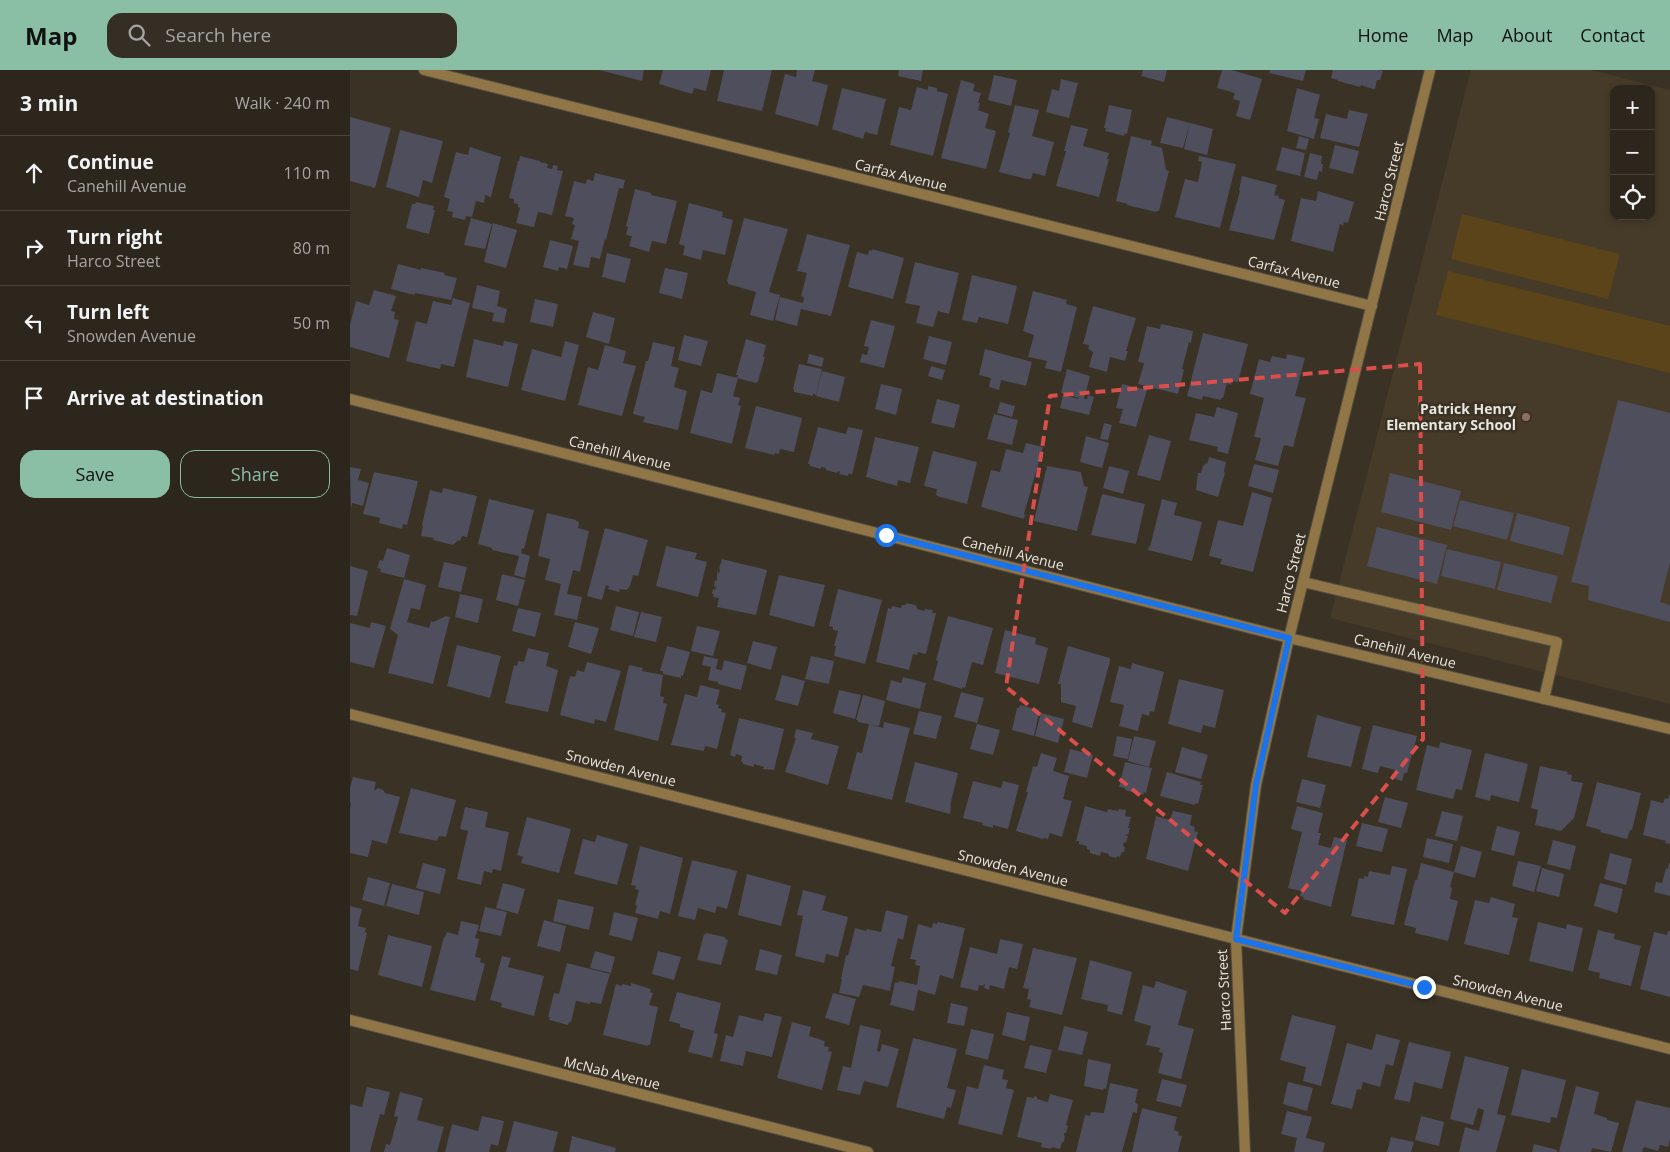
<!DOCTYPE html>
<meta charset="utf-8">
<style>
:root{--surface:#2c261c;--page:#342e25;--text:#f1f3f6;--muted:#a6a5a3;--line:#48433b;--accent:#8abfa5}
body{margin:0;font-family:"Open Sans",sans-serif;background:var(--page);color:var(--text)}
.controls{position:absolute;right:15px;top:15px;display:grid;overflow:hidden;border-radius:10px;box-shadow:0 2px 8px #0003}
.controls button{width:45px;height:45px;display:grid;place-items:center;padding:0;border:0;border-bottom:1px solid var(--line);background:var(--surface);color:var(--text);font:25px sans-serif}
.stop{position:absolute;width:15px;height:15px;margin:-11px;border:4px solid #1a73e8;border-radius:50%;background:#fff}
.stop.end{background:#1a73e8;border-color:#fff;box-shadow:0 1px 5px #0008}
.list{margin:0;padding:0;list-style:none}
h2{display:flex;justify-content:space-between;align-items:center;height:65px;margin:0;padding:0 20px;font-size:21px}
h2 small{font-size:16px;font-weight:400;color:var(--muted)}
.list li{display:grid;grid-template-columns:32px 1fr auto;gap:15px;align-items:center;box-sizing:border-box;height:75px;padding:0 20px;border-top:1px solid var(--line)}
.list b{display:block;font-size:19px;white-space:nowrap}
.list p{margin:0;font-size:16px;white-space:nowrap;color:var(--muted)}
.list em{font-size:16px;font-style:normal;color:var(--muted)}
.actions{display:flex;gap:10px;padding:15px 20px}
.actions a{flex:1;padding:11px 0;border:1px solid var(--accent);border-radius:15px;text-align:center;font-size:18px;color:var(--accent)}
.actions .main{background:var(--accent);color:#111}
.icon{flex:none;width:28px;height:28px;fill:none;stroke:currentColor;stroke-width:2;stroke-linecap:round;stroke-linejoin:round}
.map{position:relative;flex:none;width:1320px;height:1082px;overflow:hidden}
header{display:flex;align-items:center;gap:30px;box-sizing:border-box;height:70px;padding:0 25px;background:var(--accent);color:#111}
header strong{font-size:24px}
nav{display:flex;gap:28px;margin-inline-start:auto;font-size:18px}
.search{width:350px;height:45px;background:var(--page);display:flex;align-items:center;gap:12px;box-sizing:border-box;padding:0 18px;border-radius:15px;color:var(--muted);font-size:19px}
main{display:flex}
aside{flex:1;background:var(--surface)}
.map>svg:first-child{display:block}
.built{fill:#463b28;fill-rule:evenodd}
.green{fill:#5b441a}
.building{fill:#4e4e5c}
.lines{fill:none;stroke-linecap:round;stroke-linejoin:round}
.service-casing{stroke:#564f42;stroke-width:12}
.minor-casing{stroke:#564f42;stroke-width:12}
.service{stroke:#907547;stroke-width:10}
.minor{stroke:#907547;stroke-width:10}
.route{stroke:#1a73e8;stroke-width:6}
.marked{fill:none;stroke:#da4e4c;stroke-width:4;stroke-dasharray:10 6;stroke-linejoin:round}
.education-dot{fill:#8d6e63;stroke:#3a3225;stroke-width:2}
.labels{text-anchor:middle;stroke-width:5;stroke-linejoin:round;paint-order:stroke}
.street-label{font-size:14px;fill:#eae5dd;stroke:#3a3225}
.poi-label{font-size:14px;font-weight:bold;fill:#eae5dd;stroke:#3a3225;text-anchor:end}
</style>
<header>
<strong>Map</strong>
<div class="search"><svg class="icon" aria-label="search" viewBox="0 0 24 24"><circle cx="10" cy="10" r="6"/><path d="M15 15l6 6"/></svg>Search here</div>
<nav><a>Home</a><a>Map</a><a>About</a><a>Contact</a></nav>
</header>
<main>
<aside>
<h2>3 min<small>Walk · 240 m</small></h2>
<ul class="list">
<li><svg class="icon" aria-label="ahead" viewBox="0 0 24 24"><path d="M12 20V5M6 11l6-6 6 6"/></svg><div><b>Continue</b><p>Canehill Avenue</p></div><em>110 m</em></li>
<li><svg class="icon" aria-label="right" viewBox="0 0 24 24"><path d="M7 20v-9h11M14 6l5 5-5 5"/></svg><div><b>Turn right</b><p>Harco Street</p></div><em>80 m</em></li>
<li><svg class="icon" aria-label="left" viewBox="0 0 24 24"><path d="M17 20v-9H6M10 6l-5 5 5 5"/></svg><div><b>Turn left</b><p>Snowden Avenue</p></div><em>50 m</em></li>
<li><svg class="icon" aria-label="arrive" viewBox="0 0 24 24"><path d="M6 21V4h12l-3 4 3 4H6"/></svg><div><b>Arrive at destination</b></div></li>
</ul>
<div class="actions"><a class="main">Save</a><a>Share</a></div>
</aside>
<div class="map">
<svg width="1320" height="1082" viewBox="0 0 1320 1082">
<rect width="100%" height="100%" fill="#3a3225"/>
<path class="built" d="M 1121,0 L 1241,0 L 1320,20 L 1320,634 L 980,548 ZM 1264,19 L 1301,19 L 1301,146 L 1264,146 Z"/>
<path class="green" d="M 1112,144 L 1270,184 L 1258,229 L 1101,189 Z
M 1098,201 L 1320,256 L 1320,303 L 1086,245 Z"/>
<path class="building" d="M 249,0 L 294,0 L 292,11 Z
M 313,0 L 361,0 L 356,21 L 344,18 L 342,24 L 309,14 Z
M 374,0 L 422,0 L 412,41 L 367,31 Z
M 447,0 L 465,0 L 462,11 L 478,15 L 468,56 L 425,44 L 435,4 L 446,7 Z
M 549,0 L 573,0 L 571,11 L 548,6 Z
M 793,0 L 817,0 L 814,12 L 791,6 Z
M 872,0 L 882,0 L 912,9 L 900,50 L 886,46 L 890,31 L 883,29 L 885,23 L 867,18 Z
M 920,0 L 956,0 L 953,11 L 919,3 Z
M 983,0 L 1029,0 L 1033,1 L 1030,10 L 1027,10 L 1025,19 L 1023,19 L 1011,15 L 1010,17 L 988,11 L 988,10 L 981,8 Z
M 644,5 L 667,10 L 661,36 L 638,30 Z
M 711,9 L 728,13 L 719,48 L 696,42 L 702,19 L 709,21 Z
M 611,10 L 625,14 L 623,21 L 631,23 L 628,33 L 630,33 L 628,40 L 639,44 L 635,58 L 646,61 L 636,99 L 591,88 Z
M 578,16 L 587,18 L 587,21 L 598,24 L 583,86 L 540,75 L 549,37 L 561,40 L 567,17 L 578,20 Z
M 492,18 L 536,29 L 527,65 L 515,62 L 513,69 L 482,59 Z
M 947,18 L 970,25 L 964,48 L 969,49 L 964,69 L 937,61 Z
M 665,35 L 689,40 L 682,66 L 704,72 L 695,106 L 683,103 L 681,109 L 677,109 L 649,102 L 660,63 L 658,62 Z
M 759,35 L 782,40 L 777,64 L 775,63 L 774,66 L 755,61 L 756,58 L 754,58 Z
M 999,40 L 1018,44 L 1009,77 L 970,68 L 976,44 L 997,49 Z
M 0,47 L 41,58 L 25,118 L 0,111 Z
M 817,47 L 840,53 L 833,78 L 810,73 Z
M 840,53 L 863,59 L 857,85 L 834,79 Z
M 721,55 L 738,59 L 733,76 L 759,83 L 757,89 L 759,89 L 749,127 L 706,116 L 716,81 L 714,81 Z
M 50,60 L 93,71 L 82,113 L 73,110 L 69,127 L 36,117 Z
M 781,66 L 802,71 L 801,75 L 812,78 L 816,100 L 819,101 L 809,141 L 807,141 L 806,142 L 777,135 L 778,134 L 766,131 Z
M 949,66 L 959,69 L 956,80 L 946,78 Z
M 985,75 L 1009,81 L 1003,104 L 979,98 Z
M 120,77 L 151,87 L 141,127 L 135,125 L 134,133 L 126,131 L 122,147 L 116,146 L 115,150 L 102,147 L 103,142 L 97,141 L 100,129 L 94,127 L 106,82 L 118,85 Z
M 932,77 L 955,83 L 950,106 L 926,100 Z
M 960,83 L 972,86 L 971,94 L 973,94 L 972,102 L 969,101 L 967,110 L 954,107 Z
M 170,86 L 190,91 L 190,92 L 198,94 L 197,98 L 202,99 L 203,95 L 208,96 L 207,100 L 213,101 L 202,145 L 188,142 L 184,157 L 166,153 L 170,138 L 168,137 L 168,134 L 164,133 L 164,129 L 159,128 L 168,91 L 169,91 Z
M 849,86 L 886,94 L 870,158 L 825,147 L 835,109 L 848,112 L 852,92 L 848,91 Z
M 245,103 L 275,110 L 273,119 L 269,118 L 256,170 L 255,169 L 250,189 L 241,187 L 239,198 L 223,195 L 229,171 L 221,169 L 225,155 L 222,154 L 224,148 L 215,146 L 224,111 L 236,114 L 237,109 L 243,111 Z
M 892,106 L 927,115 L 924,125 L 929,126 L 928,128 L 935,130 L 924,170 L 879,160 L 890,121 L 889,120 Z
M 285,119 L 301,123 L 301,125 L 327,131 L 316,174 L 302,171 L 299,182 L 279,176 L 282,166 L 276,165 L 278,157 L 276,156 Z
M 968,121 L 1004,132 L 998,153 L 994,152 L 993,156 L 990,154 L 983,182 L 941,171 L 951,128 L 966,131 Z
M 66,132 L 84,136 L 83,140 L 85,140 L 79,164 L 56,158 L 62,134 L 65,134 Z
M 339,133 L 373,142 L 372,147 L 383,150 L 375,185 L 353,180 L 351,190 L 333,185 L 335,176 L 329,174 Z
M 121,148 L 142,154 L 135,179 L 114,175 Z
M 394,148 L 438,159 L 419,222 L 430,225 L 423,251 L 400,245 L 406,222 L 378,214 L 378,212 L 377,211 Z
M 143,153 L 167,160 L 156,198 L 134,192 Z
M 457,164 L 500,175 L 481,246 L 451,239 L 447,256 L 425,250 L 430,227 L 453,233 L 454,227 L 451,226 L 457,203 L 447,201 Z
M 200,170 L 223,176 L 217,199 L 209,197 L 208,201 L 193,197 Z
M 522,179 L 554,188 L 543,229 L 498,217 L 507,182 L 518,185 L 519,180 L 522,181 Z
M 257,183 L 281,189 L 275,213 L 252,207 Z
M 565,192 L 609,203 L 599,244 L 588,241 L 583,257 L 566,253 L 570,236 L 555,233 Z
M 48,194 L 71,200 L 71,198 L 95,203 L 94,205 L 107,208 L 101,230 L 65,223 L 64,225 L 41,219 Z
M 315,198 L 338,203 L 332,229 L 309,223 Z
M 622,205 L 667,216 L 658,254 L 629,247 L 627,253 L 612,250 Z
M 127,215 L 150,221 L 147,236 L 157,239 L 154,253 L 142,251 L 144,243 L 122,238 Z
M 24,220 L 46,226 L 41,241 L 45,242 L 44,249 L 49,250 L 39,288 L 0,277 L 0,255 L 6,231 L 19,235 Z
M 683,221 L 717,230 L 716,234 L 727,237 L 711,302 L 695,298 L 697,291 L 678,287 L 684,265 L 673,261 Z
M 103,228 L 120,233 L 104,297 L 91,294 L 90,299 L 56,291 L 66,251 L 77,254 L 83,231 L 101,235 Z
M 185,229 L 208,234 L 203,257 L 180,252 Z
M 743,236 L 786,248 L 776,281 L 778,281 L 775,291 L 760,287 L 757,302 L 739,297 L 743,282 L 738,279 L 739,275 L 733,274 Z
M 243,242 L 265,248 L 259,274 L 236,267 Z
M 521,250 L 545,256 L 534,298 L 510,292 L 512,284 L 517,285 L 519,277 L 514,276 Z
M 811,254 L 843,261 L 841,273 L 839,272 L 832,299 L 834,300 L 828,324 L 788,314 L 794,293 L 788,292 L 797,256 L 810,259 Z
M 853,263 L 898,274 L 888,312 L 882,311 L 881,315 L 877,313 L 873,328 L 871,328 L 871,330 L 853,326 L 852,330 L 837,326 Z
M 334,265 L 358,271 L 351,296 L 328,290 Z
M 579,266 L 602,272 L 596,295 L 573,289 Z
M 124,269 L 153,276 L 154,271 L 168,274 L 158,317 L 116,307 Z
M 396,269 L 416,275 L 413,287 L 415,287 L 408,311 L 406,313 L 387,308 L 388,305 L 386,305 Z
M 215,271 L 229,275 L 215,331 L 171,320 L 182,279 L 211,287 Z
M 303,272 L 325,277 L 321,296 L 329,298 L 324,317 L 337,321 L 328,360 L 293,352 L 295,347 L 283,344 L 296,291 L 298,291 Z
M 255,275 L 276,281 L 273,293 L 286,296 L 272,346 L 228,335 L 238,297 L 248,300 Z
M 635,279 L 682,292 L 676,316 L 651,310 L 649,320 L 639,317 L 641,308 L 629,305 Z
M 459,284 L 474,288 L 472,297 L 457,293 Z
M 937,284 L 955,288 L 945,326 L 956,328 L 943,377 L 934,375 L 928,396 L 905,390 L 911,368 L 904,367 L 914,328 L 900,324 L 909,289 L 920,292 L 922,286 L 936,289 Z
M 449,294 L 472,299 L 466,325 L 463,324 L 463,326 L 444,322 L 444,319 L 443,319 Z
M 581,296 L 595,300 L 592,310 L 578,306 Z
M 717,299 L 740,306 L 734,329 L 737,329 L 738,325 L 744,327 L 739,345 L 710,338 L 713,325 L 729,329 L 729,328 L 711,323 Z
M 472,301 L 495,307 L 489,332 L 466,326 Z
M 367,303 L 388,308 L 383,326 L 390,328 L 388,335 L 391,336 L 382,374 L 340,363 L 351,320 L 362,323 Z
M 531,314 L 552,319 L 546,345 L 525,339 Z
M 772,314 L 797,320 L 786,357 L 769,353 L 773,339 L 766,338 Z
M 587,329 L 610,335 L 604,358 L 581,353 Z
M 1268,330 L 1320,343 L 1320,492 L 1310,532 L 1320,535 L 1320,552 L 1238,530 L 1239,516 L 1221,512 Z
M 650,332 L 665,336 L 662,347 L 647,343 Z
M 406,336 L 452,348 L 444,382 L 430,379 L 429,384 L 425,383 L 424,385 L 395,378 Z
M 867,337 L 888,343 L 878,384 L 867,381 L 868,377 L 839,370 L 846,343 L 864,347 Z
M 644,344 L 668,350 L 662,375 L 637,369 Z
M 754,353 L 762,355 L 758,370 L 750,369 Z
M 468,357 L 496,364 L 498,357 L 513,360 L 502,405 L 499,403 L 498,406 L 489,404 L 490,402 L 488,401 L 487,403 L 476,400 L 476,398 L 471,397 L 471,399 L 460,396 L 460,394 L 458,394 Z
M 799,365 L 821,371 L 810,411 L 787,405 Z
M 736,366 L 759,373 L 752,398 L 730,392 Z
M 525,367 L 569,377 L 560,413 L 548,410 L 547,416 L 516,407 Z
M 676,373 L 693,377 L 674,444 L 675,445 L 674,449 L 631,437 L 641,400 L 650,402 L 656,379 L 673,383 Z
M 583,381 L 627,392 L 617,434 L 590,427 L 586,425 L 587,419 L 574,416 Z
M 859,387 L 876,392 L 874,402 L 875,403 L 868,427 L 846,420 L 848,403 L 851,403 L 853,396 L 854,396 L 855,393 L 857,394 Z
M 904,394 L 929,400 L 923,423 L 898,416 Z
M 697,396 L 731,402 L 734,416 L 738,417 L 727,461 L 684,451 Z
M 759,396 L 779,401 L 773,424 L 753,418 Z
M 0,397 L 11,399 L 8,410 L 19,413 L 13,436 L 2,433 L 1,439 Z
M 24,402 L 68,411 L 57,455 L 53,454 L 52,459 L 29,453 L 30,448 L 13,444 Z
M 1040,403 L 1111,421 L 1101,460 L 1031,442 Z
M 93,418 L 127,426 L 117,467 L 112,466 L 110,471 L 108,470 L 103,475 L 83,470 L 84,468 L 71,466 L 73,456 L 72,455 L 80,420 L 92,423 Z
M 902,422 L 922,428 L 903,502 L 870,494 L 872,489 L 859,486 L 868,450 L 893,456 Z
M 752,424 L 795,434 L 786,474 L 741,465 Z
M 139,429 L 184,440 L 174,479 L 172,478 L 171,483 L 180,486 L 175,508 L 164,505 L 169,486 L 142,480 L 142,478 L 128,474 Z
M 812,429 L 827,433 L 824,445 L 852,452 L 842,491 L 798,480 L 799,476 L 800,477 Z
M 1110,430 L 1164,443 L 1157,470 L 1103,456 Z
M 197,443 L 226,450 L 226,451 L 229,452 L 228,458 L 239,461 L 230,502 L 223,500 L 217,524 L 232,527 L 227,550 L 204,545 L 211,514 L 195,510 L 200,489 L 188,486 Z
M 1167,443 L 1220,457 L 1213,485 L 1160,471 Z
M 1027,457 L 1097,475 L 1087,514 L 1017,496 Z
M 255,458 L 298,470 L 288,506 L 283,505 L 280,516 L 277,520 L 270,519 L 269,522 L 258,519 L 259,516 L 256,515 L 252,530 L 237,526 Z
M 316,476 L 347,483 L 345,489 L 357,492 L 348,527 L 306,516 Z
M 37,478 L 60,485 L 54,508 L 30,502 L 31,499 L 27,498 L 30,490 L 33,491 Z
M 1097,479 L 1151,492 L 1145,519 L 1091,506 Z
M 372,489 L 417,500 L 406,545 L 367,537 L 369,528 L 363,527 L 364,524 L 362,524 L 363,519 L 365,520 L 366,517 L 364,516 L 365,510 L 367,511 L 367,502 L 369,503 L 370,500 L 369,499 Z
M 94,492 L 117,497 L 111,522 L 88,517 Z
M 1154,493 L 1208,506 L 1201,533 L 1147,520 Z
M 0,496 L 18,501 L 7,546 L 0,545 Z
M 152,504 L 175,510 L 168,536 L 146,530 Z
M 429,505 L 475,515 L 464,557 L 419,545 Z
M 54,509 L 76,515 L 70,540 L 61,538 L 57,552 L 79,558 L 81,551 L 83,552 L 96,546 L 100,547 L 83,614 L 38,603 L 48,565 L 40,559 Z
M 488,519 L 532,530 L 515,594 L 484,586 L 486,576 L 484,576 L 488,561 L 483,560 L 483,557 L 479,556 Z
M 110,524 L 133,529 L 128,553 L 105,547 Z
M 556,533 L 566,535 L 567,539 L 575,541 L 575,539 L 583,540 L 582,543 L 586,543 L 576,584 L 568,582 L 567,585 L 563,584 L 559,600 L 526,592 L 538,538 L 541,539 L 542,536 L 551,538 L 552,535 L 556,535 Z
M 266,536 L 289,542 L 283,566 L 260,560 Z
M 168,538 L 191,543 L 185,567 L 162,561 Z
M 291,542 L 312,547 L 306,572 L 284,567 Z
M 598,546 L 643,558 L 633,595 L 622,592 L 615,618 L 612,617 L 612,619 L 583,610 L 588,591 L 586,590 Z
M 21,552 L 36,556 L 24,598 L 0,592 L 0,553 L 20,558 Z
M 225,552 L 249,558 L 241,584 L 218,577 Z
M 347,556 L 370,561 L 363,586 L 341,581 Z
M 655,560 L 686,568 L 685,574 L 698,578 L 689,614 L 645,603 Z
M 403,571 L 427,577 L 421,600 L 397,593 Z
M 107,575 L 151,586 L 140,628 L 97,616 Z
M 317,576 L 340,582 L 333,606 L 331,605 L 331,608 L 313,604 L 313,601 L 310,601 Z
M 718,576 L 760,588 L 760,591 L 742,658 L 722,652 L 726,636 L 711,632 L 711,614 L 708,614 Z
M 178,578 L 199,583 L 196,596 L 208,600 L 198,642 L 155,633 L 164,595 L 167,596 L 168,591 L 174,592 Z
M 354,586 L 368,589 L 366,599 L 372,600 L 374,590 L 397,596 L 391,620 L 368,614 L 368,612 L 358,610 L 361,597 L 352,595 Z
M 461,586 L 484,591 L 479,614 L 455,609 Z
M 237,592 L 271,601 L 256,652 L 245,649 L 244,654 L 210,645 L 220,606 L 225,607 L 227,600 L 234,602 Z
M 782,593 L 814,602 L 804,642 L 800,641 L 799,646 L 792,644 L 788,661 L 769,656 L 774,635 L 760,632 L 769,596 L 781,599 Z
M 279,595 L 293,598 L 292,601 L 313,605 L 310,626 L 314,627 L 313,633 L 317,634 L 308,671 L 264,660 Z
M 432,605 L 455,611 L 448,636 L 425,630 Z
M 553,607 L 576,613 L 570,639 L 536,630 L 541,610 L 551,613 Z
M 829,609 L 874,620 L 865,658 L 853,655 L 851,663 L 818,654 Z
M 350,615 L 370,620 L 366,634 L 369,635 L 368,638 L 372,639 L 371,642 L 376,643 L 367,679 L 355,676 L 354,681 L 321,675 L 335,624 L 347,627 Z
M 489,620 L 511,625 L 505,649 L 483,643 Z
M 611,622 L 634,628 L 627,653 L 604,647 Z
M 513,625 L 535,631 L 529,656 L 508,652 L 508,650 L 506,650 Z
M 670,635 L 689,640 L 688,643 L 689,643 L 684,666 L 662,660 L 667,638 L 669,638 Z
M 569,641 L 592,646 L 586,669 L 563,664 Z
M 691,643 L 714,649 L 708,673 L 685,666 Z
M 967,645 L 1011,657 L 1001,697 L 957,687 Z
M 389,648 L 434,659 L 424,700 L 413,699 L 414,697 L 404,694 L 404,697 L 393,694 L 393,692 L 391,692 L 392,686 L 386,684 L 385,687 L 380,685 Z
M 534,652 L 560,658 L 542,730 L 497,719 L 507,682 L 512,683 L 519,654 L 533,658 Z
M 627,654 L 650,660 L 643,685 L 620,679 Z
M 1023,655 L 1067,666 L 1057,703 L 1054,703 L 1052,711 L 1043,708 L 1045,700 L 1030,696 L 1028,703 L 1012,699 Z
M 446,659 L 463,663 L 461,669 L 489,676 L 478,715 L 435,702 L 446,668 L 444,668 Z
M 767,666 L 782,669 L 778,689 L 763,686 Z
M 784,666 L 806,671 L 799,697 L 778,691 Z
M 1090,672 L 1122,680 L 1112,720 L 1106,719 L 1103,729 L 1066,720 L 1077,675 L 1089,678 Z
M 832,677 L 858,685 L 851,709 L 825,702 Z
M 720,679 L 743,685 L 737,708 L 714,702 Z
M 691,683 L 707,688 L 703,701 L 719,706 L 713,729 L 722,731 L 712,767 L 700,763 L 698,769 L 694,768 L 693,769 L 666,761 L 678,722 L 676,722 L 683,696 L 687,697 Z
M 1135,683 L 1178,694 L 1169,732 L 1141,725 L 1140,731 L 1125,727 Z
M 565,692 L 608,703 L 600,736 L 601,736 L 600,744 L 555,732 Z
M 775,692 L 802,698 L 796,723 L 794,722 L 793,725 L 775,720 L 775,718 L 769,717 Z
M 1190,696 L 1218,702 L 1217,704 L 1222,705 L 1221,711 L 1233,713 L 1224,748 L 1211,761 L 1185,755 L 1188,740 L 1181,738 Z
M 817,702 L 851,712 L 850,715 L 853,715 L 848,734 L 845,733 L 845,735 L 810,726 Z
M 3,707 L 26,712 L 24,721 L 28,718 L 33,720 L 35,723 L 50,727 L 37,774 L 22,770 L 18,787 L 0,783 L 0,739 L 1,733 L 0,732 L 0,718 Z
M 952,709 L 976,715 L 970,738 L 946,732 Z
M 623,711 L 651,718 L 653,711 L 669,715 L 658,759 L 643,755 L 643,758 L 632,755 L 633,753 L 613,748 Z
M 1247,712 L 1291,723 L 1282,760 L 1280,760 L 1277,769 L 1250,762 L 1251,760 L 1236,756 Z
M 61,718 L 106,730 L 96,767 L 89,766 L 87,771 L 49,763 Z
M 1319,725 L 1320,725 L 1320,774 L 1315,773 L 1316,771 L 1293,765 L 1301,730 L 1313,733 L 1315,728 L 1318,729 Z
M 1035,727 L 1058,733 L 1051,758 L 1028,752 Z
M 735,736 L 757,742 L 758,739 L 768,741 L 769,739 L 776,740 L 775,746 L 781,747 L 778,758 L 780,758 L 778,765 L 776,764 L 775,765 L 778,766 L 776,773 L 774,772 L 773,776 L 775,777 L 774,782 L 772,782 L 770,787 L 767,786 L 766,788 L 759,786 L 759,784 L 751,782 L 750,786 L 740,783 L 740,780 L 737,779 L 737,776 L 729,774 L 729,771 L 726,771 Z
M 947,736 L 973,743 L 968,763 L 971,763 L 968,775 L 981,778 L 984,767 L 997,770 L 981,837 L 953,829 L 954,827 L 950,826 L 951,821 L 938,818 L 952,762 L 941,759 Z
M 115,737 L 138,742 L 135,757 L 159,762 L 151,801 L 143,799 L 142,803 L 134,801 L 131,815 L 107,809 L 118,761 L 110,759 Z
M 823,741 L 842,745 L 840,755 L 845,757 L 844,761 L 848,762 L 838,801 L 796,789 L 806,746 L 820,750 Z
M 1092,741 L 1113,746 L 1107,771 L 1085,766 Z
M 177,747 L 221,759 L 209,803 L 171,793 L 173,787 L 167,785 Z
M 1012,753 L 1038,759 L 1032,782 L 1006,776 Z
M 1147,756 L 1170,762 L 1164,786 L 1141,780 Z
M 247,765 L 278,774 L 267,815 L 224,804 L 233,769 L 245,772 Z
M 1077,768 L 1103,774 L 1099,793 L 1073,787 Z
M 1203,770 L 1226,776 L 1220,800 L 1197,794 Z
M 290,776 L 333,788 L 320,844 L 310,841 L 308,849 L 285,843 L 287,836 L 285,835 L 289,820 L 285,819 L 286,816 L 281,815 Z
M 1111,776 L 1132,782 L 1125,808 L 1104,802 Z
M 1260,783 L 1282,789 L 1276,815 L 1254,809 Z
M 342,790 L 387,801 L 377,839 L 367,836 L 365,843 L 348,838 L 345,850 L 328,846 Z
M 1168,791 L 1191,796 L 1184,822 L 1162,816 Z
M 73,793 L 96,799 L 90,824 L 66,818 Z
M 1071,793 L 1104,802 L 1100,817 L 1102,818 L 1100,829 L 1108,831 L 1098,871 L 1065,863 L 1066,858 L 1054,855 L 1065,810 L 1067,810 Z
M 1319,793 L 1320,793 L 1320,826 L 1304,822 L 1306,812 L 1312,813 L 1316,798 L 1318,799 Z
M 1042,796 L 1057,799 L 1044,855 L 1001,846 L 1009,808 L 1014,809 L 1014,806 L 1018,807 L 1019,801 L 1040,805 Z
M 1192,798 L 1214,804 L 1209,827 L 1186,821 Z
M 397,804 L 441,816 L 431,856 L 388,845 Z
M 18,807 L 40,813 L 34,836 L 12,830 Z
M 153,813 L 175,819 L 168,844 L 146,838 Z
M 1250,813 L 1273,819 L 1267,843 L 1244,836 Z
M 42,814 L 74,822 L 69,845 L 36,836 Z
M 453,820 L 476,826 L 472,840 L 498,847 L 488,887 L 476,884 L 474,893 L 445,886 L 453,846 L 447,845 Z
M 1141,827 L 1165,834 L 1162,847 L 1168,848 L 1159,885 L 1114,874 L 1125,830 L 1139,833 Z
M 208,829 L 244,837 L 239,860 L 203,851 Z
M 0,836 L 12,839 L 8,856 L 16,858 L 15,862 L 17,863 L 8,901 L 0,899 Z
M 135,837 L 157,842 L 151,866 L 129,861 Z
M 536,840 L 558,846 L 553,870 L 548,868 L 541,896 L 545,897 L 540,921 L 513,915 L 509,927 L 489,923 L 492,909 L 491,909 L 496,885 L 498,886 L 505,858 L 516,861 L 517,859 L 531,862 Z
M 264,842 L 288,848 L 282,871 L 259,865 Z
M 194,850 L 216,856 L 210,882 L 187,876 Z
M 111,851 L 129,855 L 125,868 L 129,869 L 125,887 L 131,888 L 130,892 L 135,894 L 125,931 L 80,920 L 94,867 L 95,867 L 97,862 L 108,865 Z
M 588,852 L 615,858 L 603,909 L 590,905 L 585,925 L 568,920 L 564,941 L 540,935 L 545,912 L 548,913 L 549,911 L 567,915 L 570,896 L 565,895 L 566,890 L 560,889 L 568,854 L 582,858 L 583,853 L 587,854 Z
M 1188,852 L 1216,859 L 1217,854 L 1233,858 L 1223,902 L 1179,891 Z
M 1248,860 L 1265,864 L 1264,869 L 1291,876 L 1281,916 L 1249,908 L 1250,903 L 1238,900 Z
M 1318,861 L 1320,861 L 1320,927 L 1290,919 L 1304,862 L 1317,865 Z
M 356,863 L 375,867 L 375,869 L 378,870 L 371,895 L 347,890 L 354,864 L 356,865 Z
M 38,865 L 82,876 L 72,917 L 28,905 Z
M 650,869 L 673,874 L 667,899 L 659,897 L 654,919 L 640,915 L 639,920 L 634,918 L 635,914 L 634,914 L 633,916 L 629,915 L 628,921 L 610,917 L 620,877 L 647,884 Z
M 683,878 L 727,888 L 712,945 L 679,937 L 681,930 L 677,929 L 679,919 L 673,918 Z
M 410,879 L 432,885 L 427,905 L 405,900 Z
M 245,881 L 265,887 L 261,903 L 240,898 Z
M 308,881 L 331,887 L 324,910 L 302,904 Z
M 152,886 L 161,888 L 158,897 L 194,906 L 184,946 L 151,937 L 152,933 L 140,930 Z
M 740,890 L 782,902 L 772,945 L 757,941 L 758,935 L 731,929 Z
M 217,893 L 260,904 L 251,934 L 240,932 L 240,934 L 226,931 L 221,952 L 219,952 L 218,955 L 199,950 L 200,947 L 198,947 L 204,923 L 209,924 Z
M 806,911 L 837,921 L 828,955 L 844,959 L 831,1009 L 808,1003 L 813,983 L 809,982 L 810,978 L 796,975 L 801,956 L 784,951 L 793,915 L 804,918 Z
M 281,913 L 301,919 L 300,922 L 303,923 L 299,935 L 308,937 L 300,975 L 298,975 L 298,976 L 253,965 L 266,914 L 271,916 L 273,914 L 281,916 Z
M 327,922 L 371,933 L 364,963 L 368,964 L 362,988 L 338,982 L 344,961 L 330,957 L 330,954 L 319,951 Z
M 483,923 L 506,929 L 499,955 L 475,948 Z
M 601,933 L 618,937 L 614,956 L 597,953 Z
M 657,942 L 680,947 L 675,971 L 652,965 Z
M 415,943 L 432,947 L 422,987 L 396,981 L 393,996 L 370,991 L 376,965 L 383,967 L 389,945 L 413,951 Z
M 942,945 L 986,956 L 971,1016 L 953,1011 L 956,997 L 930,990 Z
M 442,952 L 461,957 L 459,966 L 475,971 L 474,976 L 479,977 L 478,981 L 482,982 L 472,1020 L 427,1008 Z
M 510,955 L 531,960 L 527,981 L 530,982 L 532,974 L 549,979 L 538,1017 L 514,1011 L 510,1025 L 487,1020 L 493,996 L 501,998 Z
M 714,956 L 738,962 L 732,985 L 708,980 Z
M 621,959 L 644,964 L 638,990 L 615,984 Z
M 1026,964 L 1050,970 L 1043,996 L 1036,994 L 1030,1017 L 1013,1012 L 1011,1020 L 1007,1019 L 1002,1039 L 981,1034 L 997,973 L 1022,980 Z
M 563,968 L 607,979 L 597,1018 L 606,1020 L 601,1038 L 597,1037 L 594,1049 L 546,1037 Z
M 1059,972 L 1101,982 L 1092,1019 L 1064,1012 L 1060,1032 L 1044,1029 Z
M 680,975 L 702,980 L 696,1003 L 674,998 Z
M 1115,986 L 1159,997 L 1147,1044 L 1156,1046 L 1146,1082 L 1109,1082 L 1115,1057 L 1129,1061 L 1134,1040 L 1128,1038 L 1123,1055 L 1100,1049 Z
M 738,989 L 761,994 L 756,1019 L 754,1018 L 753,1020 L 734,1016 Z
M 634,995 L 654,1000 L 652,1009 L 658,1010 L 656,1018 L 664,1020 L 652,1065 L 608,1054 L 617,1016 L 628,1019 Z
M 1172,999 L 1216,1010 L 1207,1048 L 1201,1047 L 1200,1053 L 1161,1045 Z
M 812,1009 L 837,1015 L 831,1037 L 806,1031 Z
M 938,1012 L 963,1018 L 957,1041 L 933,1034 Z
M 760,1013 L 788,1019 L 785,1033 L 788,1034 L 787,1043 L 783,1042 L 772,1082 L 726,1082 L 735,1045 L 740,1046 L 741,1042 L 754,1043 Z
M 1226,1016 L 1249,1022 L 1244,1044 L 1257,1048 L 1257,1050 L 1269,1053 L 1261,1082 L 1242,1078 L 1241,1082 L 1209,1082 Z
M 17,1017 L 40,1022 L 34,1045 L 30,1044 L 20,1082 L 0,1082 L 0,1034 L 12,1037 Z
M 50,1022 L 73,1028 L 67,1050 L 94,1057 L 87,1082 L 34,1082 L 36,1074 L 40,1075 L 48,1047 L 44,1046 Z
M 700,1024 L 723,1030 L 716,1055 L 718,1056 L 716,1063 L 714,1063 L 714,1065 L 715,1066 L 714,1072 L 712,1072 L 710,1079 L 702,1077 L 701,1079 L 691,1077 L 692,1073 L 667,1067 L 677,1027 L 684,1028 L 684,1026 L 687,1027 L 687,1029 L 698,1032 Z
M 1286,1030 L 1320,1038 L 1320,1069 L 1318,1077 L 1310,1075 L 1308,1081 L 1294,1077 L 1292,1082 L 1272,1082 Z
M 792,1038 L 827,1047 L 824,1060 L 829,1062 L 828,1065 L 832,1066 L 828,1082 L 782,1082 Z
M 937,1041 L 962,1047 L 956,1068 L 975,1073 L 973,1082 L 944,1082 L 947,1068 L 931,1064 Z
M 132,1046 L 154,1051 L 148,1076 L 141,1074 L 139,1082 L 95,1082 L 102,1054 L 128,1061 Z
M 1071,1046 L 1094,1052 L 1089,1076 L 1065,1070 Z
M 164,1051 L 208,1062 L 203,1082 L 156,1082 Z
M 222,1066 L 266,1078 L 265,1082 L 219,1082 Z
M 1041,1067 L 1064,1072 L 1061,1082 L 1037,1082 Z
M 1184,1074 L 1207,1080 L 1207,1082 L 1182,1082 Z"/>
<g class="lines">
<g class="service-casing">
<path id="service" d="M 953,512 L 1207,572 L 1194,629"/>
</g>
<g class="minor-casing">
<path id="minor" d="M 74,0 L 1022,236
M 0,329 L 939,568 L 1320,659
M 0,644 L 1320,979
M 0,950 L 518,1082
M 895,1082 L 886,869 L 906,715 L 939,568 L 1080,0"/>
</g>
<use href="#service" class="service"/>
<use href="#minor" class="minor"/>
</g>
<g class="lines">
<path class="route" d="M 536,465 L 939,568 L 906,715 L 886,869 L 1074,917"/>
</g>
<path class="marked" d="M 1070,294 L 1073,669 L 935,843 L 656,617 L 700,326 Z"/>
<circle class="education-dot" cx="1176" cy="347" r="5"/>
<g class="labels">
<g class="street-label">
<text transform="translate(551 105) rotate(14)" y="5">Carfax Avenue</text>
<text transform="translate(1039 111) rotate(-76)" y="5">Harco Street</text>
<text transform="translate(944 202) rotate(14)" y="5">Carfax Avenue</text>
<text transform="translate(270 383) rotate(14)" y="5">Canehill Avenue</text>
<text transform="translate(663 483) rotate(14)" y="5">Canehill Avenue</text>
<text transform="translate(941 503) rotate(-76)" y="5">Harco Street</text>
<text transform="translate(1055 581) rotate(14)" y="5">Canehill Avenue</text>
<text transform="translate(271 698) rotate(14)" y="5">Snowden Avenue</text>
<text transform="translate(663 798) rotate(14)" y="5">Snowden Avenue</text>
<text transform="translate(874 920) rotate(-93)" y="5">Harco Street</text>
<text transform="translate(1158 923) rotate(14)" y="5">Snowden Avenue</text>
<text transform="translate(262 1003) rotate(14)" y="5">McNab Avenue</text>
</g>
<g class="poi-label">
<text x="1166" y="344">Patrick Henry<tspan x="1166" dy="16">Elementary School</tspan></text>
</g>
</g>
</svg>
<div class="controls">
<button>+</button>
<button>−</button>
<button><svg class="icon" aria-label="locate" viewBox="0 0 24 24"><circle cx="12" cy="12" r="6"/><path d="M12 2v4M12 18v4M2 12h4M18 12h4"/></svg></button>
</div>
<div class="stop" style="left:536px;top:465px"></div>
<div class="stop end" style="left:1074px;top:917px"></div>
</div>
</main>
